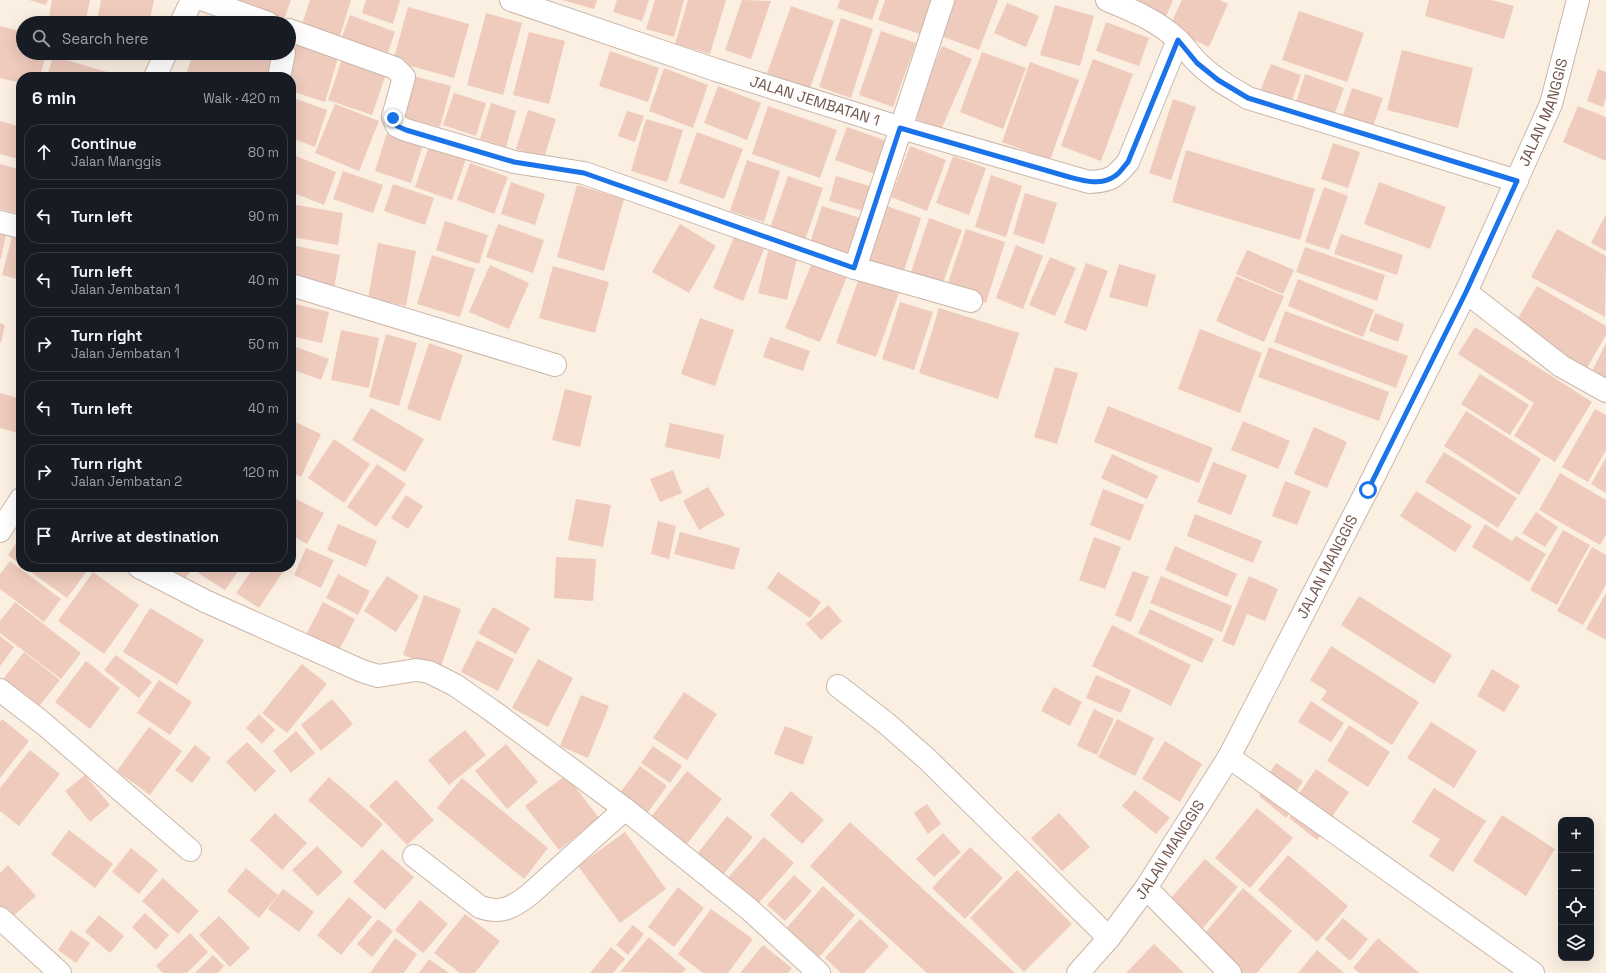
<!DOCTYPE html>
<meta charset="utf-8">
<style>
:root{--surface:#171b24;--page:#20242c;--text:#f1f3f6;--muted:#9ea1a6;--line:#363941}
body{margin:0;font-family:"Space Grotesk",sans-serif;background:var(--page);color:var(--text)}
.controls{position:absolute;right:12px;bottom:12px;display:grid;overflow:hidden;border-radius:8px;box-shadow:0 4px 16px #0002}
.controls button{width:36px;height:36px;display:grid;place-items:center;padding:0;border:0;border-bottom:1px solid var(--line);background:var(--surface);color:var(--text);font:20px sans-serif}
.stop{position:absolute;width:12px;height:12px;margin:-9px;border:3px solid #1a73e8;border-radius:50%;background:#fff}
.stop.end{background:#1a73e8;border-color:#fff;box-shadow:0 1px 4px #0008}
.list{margin:0;padding:0;list-style:none}
h2{display:flex;justify-content:space-between;align-items:center;height:52px;margin:0;padding:0 16px;font-size:17px}
h2 small{font-size:13px;font-weight:400;color:var(--muted)}
.list li{display:grid;grid-template-columns:26px 1fr auto;gap:12px;align-items:center;box-sizing:border-box;height:56px;margin:0 8px 8px;padding:0 8px;border:1px solid var(--line);border-radius:16px}
.list b{display:block;font-size:15px;white-space:nowrap}
.list p{margin:0;font-size:13px;white-space:nowrap;color:var(--muted)}
.list em{font-size:13px;font-style:normal;color:var(--muted)}
.icon{flex:none;width:22px;height:22px;fill:none;stroke:currentColor;stroke-width:2;stroke-linecap:round;stroke-linejoin:round}
.map{position:relative;flex:none;width:1606px;height:973px;overflow:hidden}
.search{position:absolute;background:var(--surface);box-shadow:0 4px 16px #0002;left:16px;top:16px;width:280px;height:44px;display:flex;align-items:center;gap:10px;box-sizing:border-box;padding:0 14px;border-radius:22px;color:var(--muted);font-size:15px}
.panel{position:absolute;background:var(--surface);box-shadow:0 4px 16px #0002;left:16px;top:72px;width:280px;height:500px;border-radius:16px}
.map>svg:first-child{display:block}
.building{fill:#eecbbc}
.lines{fill:none;stroke-linecap:round;stroke-linejoin:round}
.minor-casing{stroke:#cbb6aa;stroke-width:24}
.tertiary-casing{stroke:#cbb6aa;stroke-width:24}
.minor{stroke:#fff;stroke-width:22}
.tertiary{stroke:#fff;stroke-width:22}
.route{stroke:#1a73e8;stroke-width:5}
.labels{text-anchor:middle;stroke-width:3;stroke-linejoin:round;paint-order:stroke}
.street-label{font-size:15px;fill:#71554a;stroke:#fef3e8}
</style>
<div class="map">
<svg width="1606" height="973" viewBox="0 0 1606 973">
<rect width="100%" height="100%" fill="#fbefe2"/>
<path class="building" d="M 29,0 L 48,0 L 46,5 Z
M 52,0 L 90,0 L 85,23 L 48,23 Z
M 101,0 L 154,0 L 149,23 L 107,23 L 97,21 Z
M 238,0 L 291,0 L 284,19 L 237,2 Z
M 310,0 L 351,0 L 339,39 L 301,27 Z
M 366,0 L 400,0 L 393,24 L 362,13 Z
M 562,0 L 597,0 L 594,9 Z
M 617,0 L 649,0 L 642,21 L 613,12 Z
M 655,0 L 684,0 L 674,37 L 646,29 Z
M 688,0 L 726,0 L 710,54 L 675,44 Z
M 742,0 L 771,1 L 751,59 L 725,50 Z
M 840,0 L 879,0 L 872,20 L 837,8 Z
M 885,0 L 931,0 L 920,34 L 878,20 Z
M 950,0 L 998,0 L 979,50 L 938,35 Z
M 1122,0 L 1173,0 L 1165,19 Z
M 1182,0 L 1220,0 L 1228,4 L 1209,47 L 1169,28 Z
M 1429,0 L 1491,0 L 1514,6 L 1504,39 L 1425,16 Z
M 1007,3 L 1039,16 L 1026,47 L 994,33 Z
M 1055,5 L 1094,16 L 1080,66 L 1040,55 Z
M 791,6 L 834,21 L 810,88 L 767,73 Z
M 408,7 L 469,24 L 454,78 L 393,61 Z
M 1299,11 L 1364,33 L 1347,82 L 1282,60 Z
M 486,13 L 522,23 L 503,95 L 467,85 Z
M 206,15 L 230,23 L 203,23 Z
M 350,15 L 395,32 L 386,58 L 340,42 Z
M 841,18 L 873,29 L 851,98 L 819,87 Z
M 1106,22 L 1149,38 L 1139,66 L 1096,51 Z
M 0,26 L 23,32 L 23,53 L 46,53 L 40,77 L 21,77 L 21,83 L 0,78 Z
M 881,31 L 916,43 L 893,107 L 859,95 Z
M 529,32 L 565,41 L 549,104 L 513,95 Z
M 296,45 L 338,58 L 325,102 L 291,91 L 291,77 L 286,77 Z
M 942,46 L 972,59 L 941,130 L 912,117 Z
M 1402,50 L 1473,68 L 1458,128 L 1387,110 Z
M 610,51 L 659,68 L 648,102 L 599,86 Z
M 982,52 L 1026,68 L 1003,129 L 960,112 Z
M 193,53 L 277,53 L 269,77 L 193,77 L 186,75 Z
M 53,56 L 124,77 L 47,77 Z
M 343,56 L 387,71 L 372,115 L 328,100 Z
M 1093,59 L 1133,74 L 1101,161 L 1061,146 Z
M 1030,62 L 1079,80 L 1050,160 L 1002,142 Z
M 1271,64 L 1301,75 L 1292,100 L 1261,89 Z
M 664,68 L 708,85 L 693,128 L 649,111 Z
M 1598,69 L 1606,72 L 1606,98 L 1603,107 L 1587,101 Z
M 1305,74 L 1344,88 L 1334,115 L 1296,102 Z
M 410,75 L 451,86 L 440,127 L 399,116 Z
M 718,86 L 761,103 L 747,140 L 704,123 Z
M 1352,88 L 1383,98 L 1372,129 L 1342,118 Z
M 454,93 L 486,103 L 476,136 L 443,125 Z
M 291,97 L 327,110 L 315,147 L 291,138 Z
M 1173,99 L 1196,107 L 1171,180 L 1149,173 Z
M 491,103 L 516,111 L 506,147 L 480,139 Z
M 335,104 L 379,121 L 359,171 L 315,153 Z
M 768,106 L 837,130 L 820,178 L 752,154 Z
M 1578,106 L 1606,117 L 1606,161 L 1563,142 Z
M 528,110 L 556,119 L 544,158 L 516,149 Z
M 627,111 L 644,116 L 635,142 L 618,136 Z
M 646,119 L 683,130 L 667,182 L 631,171 Z
M 0,121 L 21,127 L 21,160 L 0,154 Z
M 847,127 L 887,141 L 875,174 L 835,160 Z
M 697,132 L 743,149 L 724,199 L 679,183 Z
M 387,133 L 423,145 L 411,183 L 375,171 Z
M 430,143 L 467,156 L 452,200 L 415,187 Z
M 1333,143 L 1360,152 L 1348,188 L 1321,179 Z
M 910,146 L 946,160 L 927,211 L 891,197 Z
M 1186,150 L 1315,189 L 1300,240 L 1172,202 Z
M 291,154 L 336,172 L 324,205 L 291,192 Z
M 953,156 L 986,168 L 969,215 L 936,203 Z
M 747,160 L 780,171 L 764,222 L 730,211 Z
M 470,163 L 508,177 L 494,214 L 457,200 Z
M 0,164 L 21,170 L 21,214 L 0,209 Z
M 343,171 L 383,185 L 373,213 L 333,199 Z
M 991,175 L 1022,186 L 1006,237 L 975,227 Z
M 788,176 L 823,188 L 805,240 L 770,228 Z
M 836,176 L 870,186 L 863,211 L 829,201 Z
M 511,182 L 545,194 L 535,225 L 501,214 Z
M 1379,182 L 1446,207 L 1430,249 L 1364,224 Z
M 393,184 L 434,198 L 425,225 L 384,211 Z
M 577,185 L 624,199 L 604,271 L 557,257 Z
M 1324,187 L 1348,196 L 1329,250 L 1305,242 Z
M 1025,193 L 1057,203 L 1044,244 L 1013,234 Z
M 291,204 L 343,213 L 338,245 L 291,237 Z
M 822,206 L 863,219 L 849,263 L 808,249 Z
M 887,206 L 921,218 L 903,274 L 868,262 Z
M 1606,214 L 1606,251 L 1591,243 Z
M 929,218 L 962,230 L 943,283 L 911,272 Z
M 445,221 L 488,235 L 479,264 L 436,250 Z
M 498,224 L 544,240 L 533,273 L 486,257 Z
M 680,224 L 716,246 L 689,293 L 652,272 Z
M 966,229 L 1005,242 L 986,303 L 946,289 Z
M 1557,229 L 1606,256 L 1605,317 L 1531,277 Z
M 13,232 L 21,235 L 21,280 L 2,275 Z
M 0,233 L 6,234 L 1,259 L 0,259 Z
M 1341,234 L 1403,255 L 1397,275 L 1334,254 Z
M 734,237 L 764,249 L 743,301 L 713,288 Z
M 378,243 L 416,251 L 406,306 L 368,298 Z
M 291,245 L 340,255 L 334,288 L 291,279 Z
M 1016,245 L 1043,256 L 1023,309 L 996,298 Z
M 1305,247 L 1385,275 L 1377,301 L 1296,272 Z
M 1247,250 L 1294,270 L 1283,294 L 1236,274 Z
M 768,251 L 797,258 L 787,300 L 758,293 Z
M 432,255 L 475,269 L 460,317 L 417,304 Z
M 1050,257 L 1076,268 L 1055,316 L 1029,305 Z
M 814,258 L 849,272 L 820,342 L 785,328 Z
M 1086,263 L 1108,271 L 1086,331 L 1064,323 Z
M 1119,264 L 1156,275 L 1147,307 L 1109,297 Z
M 490,265 L 529,283 L 509,329 L 469,312 Z
M 553,266 L 609,282 L 595,333 L 539,318 Z
M 1236,276 L 1284,296 L 1264,342 L 1216,321 Z
M 859,278 L 899,293 L 876,357 L 836,343 Z
M 1298,279 L 1374,310 L 1363,337 L 1288,306 Z
M 1537,286 L 1606,326 L 1606,335 L 1587,368 L 1514,325 Z
M 900,302 L 933,312 L 914,370 L 882,359 Z
M 291,303 L 329,312 L 322,343 L 291,336 Z
M 939,308 L 1019,333 L 998,399 L 919,373 Z
M 1285,311 L 1408,356 L 1396,388 L 1274,342 Z
M 1375,313 L 1404,324 L 1398,342 L 1369,331 Z
M 700,318 L 734,330 L 715,386 L 681,374 Z
M 0,323 L 5,325 L 1,343 L 0,343 Z
M 1475,327 L 1592,402 L 1555,462 L 1514,436 L 1534,403 L 1458,354 Z
M 1200,329 L 1262,353 L 1240,413 L 1178,389 Z
M 341,330 L 379,338 L 369,388 L 331,380 Z
M 386,334 L 417,343 L 399,406 L 369,397 Z
M 770,337 L 810,351 L 803,371 L 763,357 Z
M 429,343 L 463,355 L 440,421 L 407,409 Z
M 1606,343 L 1606,378 L 1592,371 Z
M 293,346 L 329,359 L 321,380 L 291,369 L 291,352 Z
M 1269,347 L 1389,392 L 1379,421 L 1258,377 Z
M 1055,367 L 1078,373 L 1057,444 L 1034,437 Z
M 1480,374 L 1529,405 L 1510,435 L 1461,404 Z
M 565,389 L 592,396 L 580,447 L 552,440 Z
M 0,393 L 21,399 L 21,434 L 0,428 Z
M 1108,406 L 1213,448 L 1199,483 L 1094,442 Z
M 371,408 L 424,439 L 405,472 L 352,440 Z
M 1595,409 L 1606,415 L 1606,450 L 1588,482 L 1562,467 Z
M 1466,411 L 1541,459 L 1519,495 L 1444,446 Z
M 291,420 L 321,434 L 301,477 L 291,472 Z
M 1243,421 L 1290,441 L 1278,469 L 1231,450 Z
M 670,423 L 724,435 L 720,459 L 665,447 Z
M 1314,427 L 1347,442 L 1327,488 L 1294,474 Z
M 334,439 L 370,464 L 344,503 L 308,478 Z
M 1444,452 L 1517,498 L 1498,528 L 1425,482 Z
M 1112,454 L 1158,476 L 1147,499 L 1101,478 Z
M 1606,458 L 1606,493 L 1591,484 Z
M 1213,462 L 1247,475 L 1231,515 L 1197,502 Z
M 377,464 L 406,484 L 376,527 L 347,507 Z
M 673,470 L 682,493 L 660,502 L 650,479 Z
M 1560,473 L 1606,500 L 1606,535 L 1600,545 L 1539,510 Z
M 1285,481 L 1311,491 L 1297,525 L 1272,516 Z
M 708,487 L 725,515 L 699,530 L 683,501 Z
M 1103,489 L 1144,505 L 1130,541 L 1090,525 Z
M 1416,491 L 1472,526 L 1455,552 L 1400,516 Z
M 406,495 L 423,506 L 408,529 L 391,518 Z
M 296,499 L 324,513 L 307,544 L 291,535 L 291,509 Z
M 576,499 L 611,505 L 603,547 L 568,540 Z
M 1536,512 L 1558,527 L 1545,547 L 1522,533 Z
M 1195,514 L 1262,541 L 1253,563 L 1187,536 Z
M 658,521 L 676,526 L 669,559 L 651,554 Z
M 338,524 L 377,541 L 366,567 L 327,550 Z
M 1485,524 L 1512,541 L 1516,536 L 1546,554 L 1529,582 L 1472,547 Z
M 1563,530 L 1590,545 L 1557,605 L 1530,590 Z
M 680,532 L 740,548 L 734,570 L 674,554 Z
M 21,536 L 21,565 L 8,555 Z
M 1094,537 L 1121,547 L 1105,589 L 1079,580 Z
M 1175,546 L 1237,574 L 1227,597 L 1165,570 Z
M 1592,547 L 1606,555 L 1606,585 L 1583,625 L 1557,611 Z
M 306,548 L 334,560 L 321,588 L 294,575 Z
M 556,557 L 596,559 L 593,601 L 554,598 Z
M 10,561 L 61,599 L 44,622 L 0,589 L 0,574 Z
M 24,567 L 90,567 L 67,598 Z
M 167,567 L 194,567 L 184,580 Z
M 202,567 L 241,567 L 225,590 L 198,573 Z
M 254,567 L 280,567 L 284,570 L 259,608 L 236,593 Z
M 1133,571 L 1149,577 L 1131,622 L 1115,615 Z
M 93,572 L 139,605 L 104,654 L 58,621 Z
M 778,572 L 821,602 L 810,618 L 767,588 Z
M 338,574 L 370,591 L 358,615 L 326,598 Z
M 387,576 L 419,596 L 396,632 L 364,611 Z
M 1161,576 L 1232,606 L 1222,632 L 1150,603 Z
M 1249,576 L 1278,589 L 1265,621 L 1247,614 L 1234,646 L 1222,641 Z
M 1606,593 L 1606,640 L 1586,629 Z
M 424,595 L 461,609 L 440,669 L 403,655 Z
M 1359,596 L 1452,655 L 1434,684 L 1341,625 Z
M 15,602 L 81,653 L 61,679 L 0,633 L 0,621 Z
M 323,602 L 355,619 L 338,652 L 306,635 Z
M 828,605 L 842,621 L 821,640 L 806,624 Z
M 493,607 L 530,628 L 516,654 L 478,633 Z
M 150,608 L 204,640 L 177,685 L 123,652 Z
M 1150,609 L 1214,639 L 1202,663 L 1138,633 Z
M 1112,625 L 1191,665 L 1171,706 L 1092,666 Z
M 0,636 L 14,647 L 0,666 Z
M 477,640 L 514,659 L 498,691 L 461,672 Z
M 1331,646 L 1419,702 L 1392,745 L 1321,700 L 1327,691 L 1310,680 Z
M 24,652 L 60,680 L 36,710 L 0,683 Z
M 116,655 L 152,682 L 139,698 L 104,670 Z
M 538,659 L 573,678 L 548,727 L 512,708 Z
M 86,661 L 120,688 L 90,729 L 55,702 Z
M 302,664 L 327,684 L 287,733 L 262,713 Z
M 1492,669 L 1520,686 L 1504,712 L 1477,696 Z
M 1096,675 L 1131,690 L 1121,713 L 1086,698 Z
M 159,680 L 192,702 L 170,735 L 137,713 Z
M 1054,687 L 1082,702 L 1070,726 L 1041,711 Z
M 684,692 L 717,714 L 687,760 L 653,738 Z
M 581,695 L 609,706 L 588,758 L 560,746 Z
M 332,699 L 353,724 L 321,751 L 301,725 Z
M 1311,701 L 1344,723 L 1331,742 L 1298,722 Z
M 1094,709 L 1114,719 L 1097,755 L 1077,746 Z
M 259,714 L 275,730 L 262,744 L 246,728 Z
M 2,719 L 29,741 L 0,778 L 0,722 Z
M 1117,719 L 1154,738 L 1135,776 L 1098,757 Z
M 1431,722 L 1477,751 L 1454,788 L 1407,758 Z
M 1349,725 L 1390,752 L 1368,787 L 1327,761 Z
M 785,726 L 813,737 L 803,765 L 774,754 Z
M 149,727 L 182,751 L 150,795 L 117,771 Z
M 465,730 L 486,755 L 449,785 L 428,760 Z
M 296,731 L 315,753 L 291,773 L 273,751 Z
M 1165,741 L 1202,764 L 1180,802 L 1142,779 Z
M 247,742 L 276,771 L 255,792 L 226,762 Z
M 506,744 L 538,782 L 507,809 L 475,771 Z
M 195,745 L 211,758 L 192,783 L 175,770 Z
M 653,746 L 682,766 L 670,783 L 641,763 Z
M 30,750 L 60,774 L 19,826 L 0,811 L 0,788 Z
M 1276,763 L 1303,781 L 1293,797 L 1266,779 Z
M 640,766 L 667,786 L 646,815 L 619,794 Z
M 1316,769 L 1349,792 L 1330,820 L 1296,798 Z
M 687,771 L 722,799 L 686,845 L 651,817 Z
M 85,775 L 110,805 L 90,822 L 65,791 Z
M 566,775 L 599,818 L 559,850 L 525,806 Z
M 329,777 L 383,824 L 362,848 L 308,800 Z
M 462,778 L 548,848 L 524,879 L 437,808 Z
M 396,780 L 434,820 L 407,845 L 369,806 Z
M 1267,786 L 1294,807 L 1286,818 L 1259,796 Z
M 1434,788 L 1486,821 L 1453,872 L 1429,856 L 1440,839 L 1412,822 Z
M 1135,790 L 1170,818 L 1156,834 L 1122,806 Z
M 791,791 L 824,820 L 802,844 L 770,815 Z
M 927,804 L 941,824 L 928,834 L 914,813 Z
M 1257,808 L 1293,838 L 1250,888 L 1215,858 Z
M 1297,808 L 1326,830 L 1317,840 L 1289,818 Z
M 275,813 L 307,843 L 282,870 L 250,840 Z
M 1059,813 L 1090,847 L 1062,871 L 1031,838 Z
M 1502,815 L 1555,849 L 1526,896 L 1473,861 Z
M 727,816 L 753,837 L 723,875 L 697,854 Z
M 850,822 L 923,889 L 1015,973 L 927,973 L 810,866 Z
M 69,830 L 113,864 L 95,888 L 51,854 Z
M 625,832 L 666,889 L 620,923 L 578,866 Z
M 943,833 L 961,852 L 934,877 L 916,859 Z
M 764,837 L 794,863 L 756,906 L 726,880 Z
M 317,846 L 343,872 L 318,896 L 292,870 Z
M 970,847 L 1003,878 L 965,919 L 932,888 Z
M 131,848 L 158,870 L 139,894 L 112,872 Z
M 382,849 L 414,877 L 385,910 L 353,882 Z
M 1288,855 L 1348,906 L 1317,942 L 1258,890 Z
M 1205,859 L 1238,887 L 1203,928 L 1169,900 Z
M 8,865 L 36,896 L 11,918 L 0,907 L 0,873 Z
M 246,868 L 278,895 L 259,918 L 227,891 Z
M 1017,870 L 1072,924 L 1024,972 L 970,918 Z
M 794,875 L 812,891 L 785,921 L 767,905 Z
M 163,878 L 199,911 L 178,934 L 142,901 Z
M 823,886 L 855,915 L 816,961 L 783,932 Z
M 678,887 L 704,908 L 674,947 L 648,927 Z
M 1243,888 L 1292,931 L 1257,973 L 1239,973 L 1200,939 Z
M 283,889 L 314,912 L 299,932 L 268,909 Z
M 349,897 L 372,917 L 341,955 L 317,935 Z
M 420,900 L 448,924 L 423,953 L 395,930 Z
M 711,909 L 753,939 L 728,973 L 703,973 L 678,954 Z
M 145,913 L 169,935 L 156,950 L 132,927 Z
M 465,914 L 500,941 L 475,973 L 460,973 L 434,953 Z
M 99,915 L 124,936 L 110,953 L 85,932 Z
M 219,916 L 250,948 L 230,967 L 199,935 Z
M 1343,918 L 1368,939 L 1350,961 L 1325,939 Z
M 378,919 L 393,931 L 372,957 L 357,944 Z
M 860,919 L 889,946 L 864,973 L 841,973 L 825,958 Z
M 633,925 L 644,934 L 628,955 L 616,945 Z
M 71,930 L 90,943 L 76,963 L 58,950 Z
M 190,933 L 208,952 L 187,973 L 163,973 L 156,966 Z
M 649,937 L 686,969 L 682,973 L 620,972 Z
M 395,938 L 417,954 L 404,973 L 370,973 Z
M 1378,938 L 1419,973 L 1359,973 L 1353,968 Z
M 1154,944 L 1184,973 L 1126,973 Z
M 763,945 L 792,968 L 788,973 L 740,973 Z
M 611,947 L 625,959 L 613,973 L 590,973 Z
M 1317,950 L 1344,973 L 1298,973 Z
M 213,955 L 224,966 L 218,973 L 195,973 Z
M 429,959 L 449,973 L 419,973 Z"/>
<g class="lines">
<g class="minor-casing">
<g id="minor">
<path d="M 204,0 L 268,23"/>
<path id="s1" d="M 511,0 L 716,70 L 901,128 L 1089,182 C 1111,181 1114,178 1128,162 L 1178,40"/>
<path d="M 1107,0 C 1132,10 1158,21 1178,40 C 1185,47 1191,56 1198,63 C 1213,78 1230,87 1248,98 L 1517,181"/>
<path d="M 181,23 L 192,0"/>
<path d="M 289,30 L 395,68 L 404,77 L 393,117 L 397,126 L 406,130 L 514,162 L 584,173 L 855,268 L 971,301"/>
<path d="M 155,77 L 166,53"/>
<path d="M 279,77 L 284,53"/>
<path d="M 0,222 L 21,227"/>
<path d="M 855,268 L 943,0"/>
<path d="M 291,285 L 555,365"/>
<path d="M 1466,292 L 1561,366 L 1606,391"/>
<path d="M 0,531 L 21,499"/>
<path d="M 139,567 L 205,601 L 362,671 L 378,676 L 416,670 L 429,672 L 455,685 L 491,710 L 625,809 L 749,909 L 819,973"/>
<path d="M 838,686 L 886,723 L 927,759 L 1109,938"/>
<path d="M 0,690 L 44,724 L 190,850"/>
<path d="M 1229,757 L 1533,973"/>
<path d="M 414,856 L 480,907 C 501,914 512,908 529,895 L 625,809"/>
<path d="M 1146,888 L 1230,973"/>
<path d="M 0,918 L 60,973"/>
</g>
</g>
<g class="tertiary-casing">
<g id="tertiary">
<path id="s2" d="M 1078,973 L 1109,938 L 1146,888 L 1229,757 L 1367,490 L 1466,292 L 1551,104 L 1578,0"/>
</g>
</g>
<use href="#minor" class="minor"/>
<use href="#tertiary" class="tertiary"/>
</g>
<g class="lines">
<path class="route" d="M 393,118 L 397,126 L 406,130 L 514,162 L 584,173 L 854,268 L 900,128 L 1069,177 C 1084,181 1101,186 1115,176 C 1120,173 1124,166 1128,162 L 1178,40 L 1197,63 L 1218,80 L 1248,98 L 1517,181 L 1466,292 L 1368,490"/>
</g>
<g class="labels">
<g class="street-label">
<text dy="5" stroke="none"><textPath href="#s1" startOffset="320">JALAN JEMBATAN 1</textPath></text>
<text dy="5" stroke="none"><textPath href="#s2" startOffset="982">JALAN MANGGIS</textPath></text>
<text dy="5" stroke="none"><textPath href="#s2" startOffset="478">JALAN MANGGIS</textPath></text>
<text dy="5" stroke="none"><textPath href="#s2" startOffset="154">JALAN MANGGIS</textPath></text>
</g>
</g>
</svg>
<div class="controls">
<button>+</button>
<button>−</button>
<button><svg class="icon" aria-label="locate" viewBox="0 0 24 24"><circle cx="12" cy="12" r="6"/><path d="M12 2v4M12 18v4M2 12h4M18 12h4"/></svg></button>
<button><svg class="icon" aria-label="layers" viewBox="0 0 24 24"><path d="M12 4l9 5-9 5-9-5zM3 14l9 5 9-5"/></svg></button>
</div>
<div class="stop" style="left:1368px;top:490px"></div>
<div class="stop end" style="left:393px;top:118px"></div>
<div class="search"><svg class="icon" aria-label="search" viewBox="0 0 24 24"><circle cx="10" cy="10" r="6"/><path d="M15 15l6 6"/></svg>Search here</div>
<section class="panel">
<h2>6 min<small>Walk · 420 m</small></h2>
<ul class="list">
<li><svg class="icon" aria-label="ahead" viewBox="0 0 24 24"><path d="M12 20V5M6 11l6-6 6 6"/></svg><div><b>Continue</b><p>Jalan Manggis</p></div><em>80 m</em></li>
<li><svg class="icon" aria-label="left" viewBox="0 0 24 24"><path d="M17 20v-9H6M10 6l-5 5 5 5"/></svg><div><b>Turn left</b></div><em>90 m</em></li>
<li><svg class="icon" aria-label="left" viewBox="0 0 24 24"><path d="M17 20v-9H6M10 6l-5 5 5 5"/></svg><div><b>Turn left</b><p>Jalan Jembatan 1</p></div><em>40 m</em></li>
<li><svg class="icon" aria-label="right" viewBox="0 0 24 24"><path d="M7 20v-9h11M14 6l5 5-5 5"/></svg><div><b>Turn right</b><p>Jalan Jembatan 1</p></div><em>50 m</em></li>
<li><svg class="icon" aria-label="left" viewBox="0 0 24 24"><path d="M17 20v-9H6M10 6l-5 5 5 5"/></svg><div><b>Turn left</b></div><em>40 m</em></li>
<li><svg class="icon" aria-label="right" viewBox="0 0 24 24"><path d="M7 20v-9h11M14 6l5 5-5 5"/></svg><div><b>Turn right</b><p>Jalan Jembatan 2</p></div><em>120 m</em></li>
<li><svg class="icon" aria-label="arrive" viewBox="0 0 24 24"><path d="M6 21V4h12l-3 4 3 4H6"/></svg><div><b>Arrive at destination</b></div></li>
</ul>
</section>
</div>
